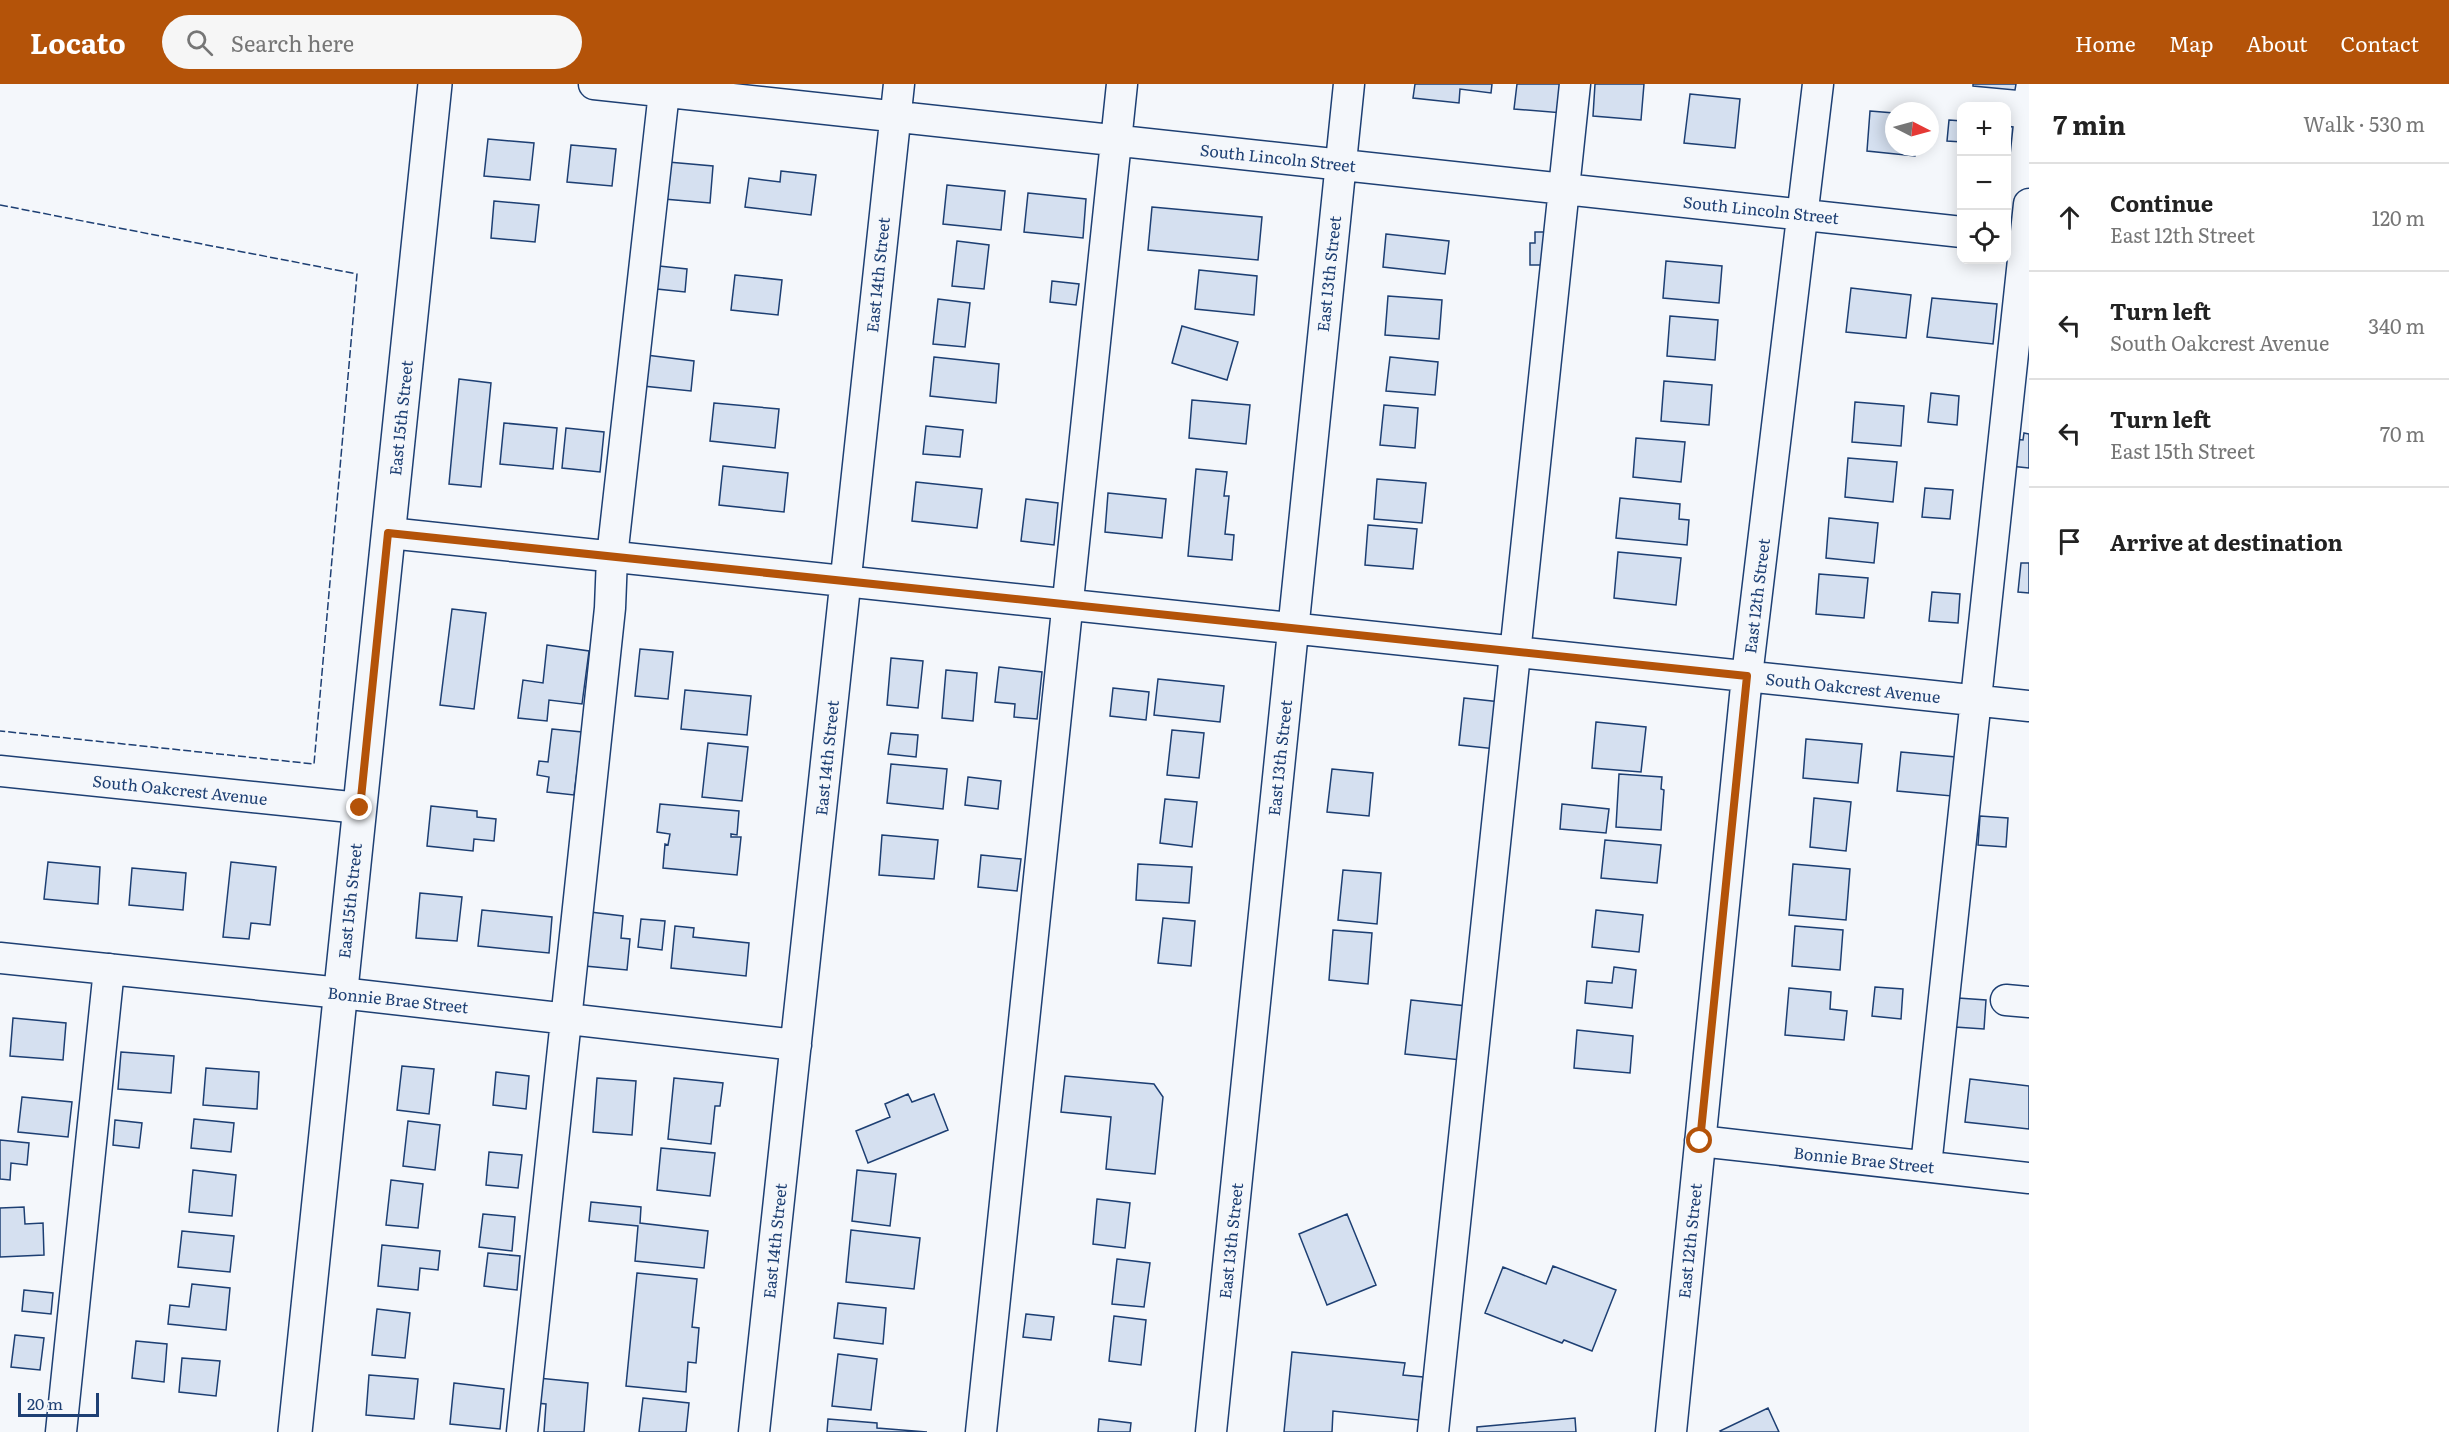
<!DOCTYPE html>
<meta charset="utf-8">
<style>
:root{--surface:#fff;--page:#f6f6f6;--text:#222;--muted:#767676;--line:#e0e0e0;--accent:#b45309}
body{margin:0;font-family:Literata,serif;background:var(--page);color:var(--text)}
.controls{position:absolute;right:18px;top:18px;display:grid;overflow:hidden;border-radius:12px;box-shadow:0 3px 15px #0003}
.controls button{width:54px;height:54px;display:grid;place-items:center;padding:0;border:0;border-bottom:2px solid var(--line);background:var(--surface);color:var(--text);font:30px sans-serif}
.compass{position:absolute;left:1885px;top:18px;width:54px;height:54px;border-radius:50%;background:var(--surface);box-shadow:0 3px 15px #0003;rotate:96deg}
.scale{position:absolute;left:18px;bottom:15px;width:81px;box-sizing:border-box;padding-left:6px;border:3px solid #1d3f73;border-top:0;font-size:16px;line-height:21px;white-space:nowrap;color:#1d3f73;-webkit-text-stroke:4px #f4f7fb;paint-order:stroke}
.stop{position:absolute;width:18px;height:18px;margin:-14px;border:4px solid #b45309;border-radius:50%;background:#fff}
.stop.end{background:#b45309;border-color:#fff;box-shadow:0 2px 6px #0008}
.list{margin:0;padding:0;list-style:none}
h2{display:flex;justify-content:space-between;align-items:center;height:78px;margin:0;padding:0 24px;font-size:26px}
h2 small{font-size:20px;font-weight:400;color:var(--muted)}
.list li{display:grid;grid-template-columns:39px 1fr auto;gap:18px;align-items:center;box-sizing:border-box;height:108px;padding:0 24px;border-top:2px solid var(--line)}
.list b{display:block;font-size:22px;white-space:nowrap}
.list p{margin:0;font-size:20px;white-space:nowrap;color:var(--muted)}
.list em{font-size:20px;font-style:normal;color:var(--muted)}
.icon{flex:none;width:33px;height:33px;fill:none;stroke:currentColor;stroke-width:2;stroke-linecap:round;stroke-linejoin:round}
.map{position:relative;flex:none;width:2029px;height:1348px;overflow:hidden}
header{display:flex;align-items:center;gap:36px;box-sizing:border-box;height:84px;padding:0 30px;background:var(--accent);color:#fff}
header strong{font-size:28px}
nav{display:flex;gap:33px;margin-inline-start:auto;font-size:21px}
.search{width:420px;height:54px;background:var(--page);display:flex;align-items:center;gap:15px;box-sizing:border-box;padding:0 21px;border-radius:33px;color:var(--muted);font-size:22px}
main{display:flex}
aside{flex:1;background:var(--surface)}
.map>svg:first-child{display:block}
.building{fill:#d5e0f0;stroke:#1d3f73;stroke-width:1.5}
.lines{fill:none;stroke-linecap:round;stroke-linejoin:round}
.minor-casing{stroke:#1d3f73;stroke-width:33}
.major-casing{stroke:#1d3f73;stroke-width:36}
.minor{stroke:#f4f7fb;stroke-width:30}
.major{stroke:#f4f7fb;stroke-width:33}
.fence{stroke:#1d3f73;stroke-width:1.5;stroke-dasharray:8 3;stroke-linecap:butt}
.route{stroke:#b45309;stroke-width:8}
.labels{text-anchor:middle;stroke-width:4.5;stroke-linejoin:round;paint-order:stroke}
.street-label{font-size:16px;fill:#1d3f73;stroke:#f4f7fb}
</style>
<header>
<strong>Locato</strong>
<div class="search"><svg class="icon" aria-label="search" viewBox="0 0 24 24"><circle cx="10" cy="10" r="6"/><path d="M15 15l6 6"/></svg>Search here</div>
<nav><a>Home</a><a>Map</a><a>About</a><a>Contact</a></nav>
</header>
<main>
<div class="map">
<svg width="2029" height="1348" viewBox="0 0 2029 1348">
<rect width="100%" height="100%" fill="#f4f7fb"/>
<path class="building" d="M 1415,0 L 1492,0 L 1491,9 L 1460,5 L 1459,19 L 1413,14 Z
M 1517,0 L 1565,0 L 1563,29 L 1514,25 Z
M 1595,0 L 1644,0 L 1641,36 L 1593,32 Z
M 1973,0 L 2016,0 L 2015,6 L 1973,2 Z
M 1690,10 L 1740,15 L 1735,64 L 1684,59 Z
M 1870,27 L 1894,29 L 1894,63 L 1916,63 L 1915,72 L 1867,67 Z
M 1949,36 L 1962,37 L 1962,58 L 1947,57 Z
M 2006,42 L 2013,43 L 2008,90 L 2006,89 Z
M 488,55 L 534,59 L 530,96 L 484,92 Z
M 571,61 L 616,65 L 612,102 L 567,98 Z
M 668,78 L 713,82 L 710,119 L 664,115 Z
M 781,87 L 816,91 L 811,131 L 745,123 L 749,94 L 780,98 Z
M 947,101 L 1005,107 L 1001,146 L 943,140 Z
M 1028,109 L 1086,115 L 1083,154 L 1024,148 Z
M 494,117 L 539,121 L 535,158 L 491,154 Z
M 1152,123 L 1262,133 L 1258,176 L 1148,166 Z
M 1535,148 L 1545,148 L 1545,181 L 1530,181 L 1530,159 L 1535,159 Z
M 1386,150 L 1449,157 L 1445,190 L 1383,183 Z
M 957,157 L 989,161 L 984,205 L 952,202 Z
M 1666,177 L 1722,182 L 1719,219 L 1663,214 Z
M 659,182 L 687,185 L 685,208 L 657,205 Z
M 1199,186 L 1257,192 L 1254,231 L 1195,225 Z
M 735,191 L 782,196 L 778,231 L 731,226 Z
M 1052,197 L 1079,200 L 1076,221 L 1050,218 Z
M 1851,204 L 1911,211 L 1906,254 L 1846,248 Z
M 1388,212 L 1442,216 L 1439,255 L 1385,251 Z
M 1932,214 L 1997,220 L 1993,260 L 1927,253 Z
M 938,215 L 970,219 L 965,263 L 933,260 Z
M 1670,232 L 1718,236 L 1715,276 L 1667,272 Z
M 1182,242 L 1238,258 L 1227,296 L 1172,279 Z
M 646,271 L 694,277 L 691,307 L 643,302 Z
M 934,273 L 999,280 L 996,319 L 930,312 Z
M 1390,273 L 1438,278 L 1435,311 L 1386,307 Z
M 459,295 L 491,299 L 481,403 L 449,400 Z
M 1664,297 L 1712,301 L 1709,341 L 1661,337 Z
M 1931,309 L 1959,312 L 1957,341 L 1928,338 Z
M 1192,316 L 1250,321 L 1246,360 L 1189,354 Z
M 1855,318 L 1904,322 L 1901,362 L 1852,358 Z
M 714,319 L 779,325 L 775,364 L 710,357 Z
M 1384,321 L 1418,324 L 1415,364 L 1380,361 Z
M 504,339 L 557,344 L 553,385 L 500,380 Z
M 926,342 L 963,346 L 960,373 L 923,370 Z
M 566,344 L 604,348 L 600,388 L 562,384 Z
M 2024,349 L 2029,350 L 2029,384 L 2010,382 L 2012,355 L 2023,356 Z
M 1636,354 L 1685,358 L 1681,398 L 1633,393 Z
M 1848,374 L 1897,378 L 1893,418 L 1845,413 Z
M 723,382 L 788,389 L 784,428 L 719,421 Z
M 1196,385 L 1227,388 L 1224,412 L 1229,412 L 1225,450 L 1234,451 L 1232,476 L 1188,472 Z
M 1377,395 L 1426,399 L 1422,439 L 1374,435 Z
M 916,398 L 982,405 L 977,444 L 912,437 Z
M 1925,404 L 1953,406 L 1950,435 L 1922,433 Z
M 1108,409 L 1166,415 L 1162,454 L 1105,448 Z
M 1620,414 L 1680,420 L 1679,435 L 1689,436 L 1687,461 L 1616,454 Z
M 1026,415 L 1058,419 L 1054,461 L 1021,457 Z
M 1829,434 L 1878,439 L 1874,479 L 1826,474 Z
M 1368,441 L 1417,445 L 1413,485 L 1365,481 Z
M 1618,468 L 1681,474 L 1676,521 L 1614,514 Z
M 2021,479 L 2029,479 L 2029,509 L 2018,508 Z
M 1819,490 L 1868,494 L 1864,534 L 1816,530 Z
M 1932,508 L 1960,510 L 1958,539 L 1929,537 Z
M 452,525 L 486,529 L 474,625 L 440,621 Z
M 547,561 L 589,567 L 582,620 L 549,616 L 547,637 L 518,634 L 523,596 L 543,599 Z
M 640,565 L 673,568 L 668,615 L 635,612 Z
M 891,574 L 923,577 L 918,624 L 887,621 Z
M 999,583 L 1042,588 L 1037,635 L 1014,633 L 1015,620 L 995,618 Z
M 946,586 L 977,589 L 973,637 L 942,634 Z
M 1158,595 L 1224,602 L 1220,638 L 1154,631 Z
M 1113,604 L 1149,608 L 1146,636 L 1110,632 Z
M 685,606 L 751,612 L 747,651 L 681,645 Z
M 1464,614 L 1501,618 L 1496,665 L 1459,661 Z
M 1596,638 L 1646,643 L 1641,688 L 1592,684 Z
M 552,645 L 582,648 L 574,711 L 547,708 L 549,693 L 537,691 L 539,677 L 548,678 Z
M 1172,646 L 1204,649 L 1199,694 L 1167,691 Z
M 891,649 L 918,651 L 916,673 L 888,670 Z
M 1806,655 L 1862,660 L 1858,699 L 1803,694 Z
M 708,659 L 748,663 L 742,717 L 702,713 Z
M 1901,668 L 1956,673 L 1952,712 L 1897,707 Z
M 891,680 L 947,685 L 943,725 L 887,719 Z
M 1332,685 L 1373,689 L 1369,732 L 1327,728 Z
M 1619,690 L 1662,693 L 1661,705 L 1664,706 L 1661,746 L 1616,743 Z
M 968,693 L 1001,697 L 998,725 L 965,721 Z
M 1814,714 L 1851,718 L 1846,767 L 1810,763 Z
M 1165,715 L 1197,718 L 1192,763 L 1160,759 Z
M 660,720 L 739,727 L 737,751 L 731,750 L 731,753 L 741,753 L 737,791 L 663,784 L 665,760 L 668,761 L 670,750 L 657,748 Z
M 1562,720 L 1609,725 L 1606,749 L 1560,745 Z
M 431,722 L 477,727 L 477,733 L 496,735 L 494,757 L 474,755 L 473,767 L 427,762 Z
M 1980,732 L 2008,734 L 2006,763 L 1978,761 Z
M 882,751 L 938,756 L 934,795 L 879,791 Z
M 1605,756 L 1661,761 L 1657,799 L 1601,794 Z
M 981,771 L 1021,775 L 1017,807 L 978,803 Z
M 48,778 L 100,783 L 98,820 L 44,815 Z
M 231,778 L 276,783 L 270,841 L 251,839 L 249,855 L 223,853 Z
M 1138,780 L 1192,783 L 1189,819 L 1136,816 Z
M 1793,780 L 1850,785 L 1846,836 L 1789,831 Z
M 132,784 L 186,789 L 183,826 L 129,821 Z
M 1343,786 L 1381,789 L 1377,840 L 1338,836 Z
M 420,809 L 462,813 L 457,857 L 416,854 Z
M 482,826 L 552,833 L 549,869 L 478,862 Z
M 1596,826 L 1643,831 L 1639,868 L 1592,863 Z
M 590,828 L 623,832 L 621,854 L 630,855 L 627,886 L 585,882 Z
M 1163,834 L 1195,837 L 1191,882 L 1158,879 Z
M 641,835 L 665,837 L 662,866 L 638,863 Z
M 675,842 L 694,844 L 693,853 L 749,859 L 746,892 L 671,884 Z
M 1795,842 L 1843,846 L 1840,886 L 1792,882 Z
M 1333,846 L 1372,849 L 1368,900 L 1329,896 Z
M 1614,883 L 1636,886 L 1632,924 L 1585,919 L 1587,897 L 1612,899 Z
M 1875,903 L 1903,905 L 1901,935 L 1872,932 Z
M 1789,904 L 1831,908 L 1830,925 L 1847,927 L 1844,956 L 1785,951 Z
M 1958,914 L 1986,916 L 1984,945 L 1955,943 Z
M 1411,916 L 1467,922 L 1461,976 L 1405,970 Z
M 13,934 L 66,939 L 63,976 L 10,972 Z
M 1577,946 L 1633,952 L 1630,989 L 1574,984 Z
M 121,968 L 174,972 L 171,1009 L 118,1005 Z
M 402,982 L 434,985 L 429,1030 L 397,1026 Z
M 206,984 L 259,988 L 257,1025 L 203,1021 Z
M 496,988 L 529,992 L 526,1025 L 493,1021 Z
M 1065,992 L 1154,1000 L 1163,1013 L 1155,1090 L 1106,1085 L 1111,1033 L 1061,1028 Z
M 597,994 L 636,997 L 632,1051 L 593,1048 Z
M 674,994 L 723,999 L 720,1022 L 715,1022 L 711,1060 L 668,1055 Z
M 1970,995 L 2029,1002 L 2029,1045 L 1965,1038 Z
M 908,1010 L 912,1018 L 934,1010 L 948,1046 L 868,1079 L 856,1047 L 890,1033 L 885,1020 Z
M 22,1013 L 72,1018 L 68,1053 L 18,1048 Z
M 194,1035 L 234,1039 L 231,1068 L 191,1064 Z
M 115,1036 L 142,1039 L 139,1064 L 113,1061 Z
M 408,1037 L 440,1041 L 435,1086 L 403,1082 Z
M 0,1056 L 29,1059 L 27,1081 L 11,1079 L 10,1096 L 0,1095 Z
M 661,1064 L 715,1069 L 710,1112 L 657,1106 Z
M 489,1068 L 522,1071 L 518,1104 L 486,1101 Z
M 193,1086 L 236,1091 L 232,1132 L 189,1128 Z
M 857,1086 L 896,1090 L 890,1142 L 852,1137 Z
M 391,1096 L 423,1100 L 418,1144 L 386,1141 Z
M 1097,1115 L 1130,1119 L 1125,1164 L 1093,1160 Z
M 591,1118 L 641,1123 L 640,1139 L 708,1147 L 704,1184 L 635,1177 L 638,1142 L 589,1137 Z
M 24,1123 L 25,1140 L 43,1139 L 44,1171 L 0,1173 L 0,1124 Z
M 483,1130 L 515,1133 L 512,1167 L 479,1163 Z
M 1347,1130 L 1376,1201 L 1327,1221 L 1299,1150 Z
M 851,1146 L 920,1154 L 914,1205 L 846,1198 Z
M 182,1147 L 234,1152 L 230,1188 L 178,1183 Z
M 382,1161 L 440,1167 L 438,1186 L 420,1184 L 418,1206 L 378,1202 Z
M 488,1169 L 520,1172 L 517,1206 L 484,1202 Z
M 1117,1175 L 1150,1179 L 1144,1223 L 1112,1220 Z
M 1553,1182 L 1616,1206 L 1592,1267 L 1564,1256 L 1562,1259 L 1485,1229 L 1503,1183 L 1546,1200 Z
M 637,1189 L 697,1195 L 692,1243 L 699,1244 L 696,1279 L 688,1278 L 686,1308 L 626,1302 Z
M 192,1200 L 230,1204 L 226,1246 L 168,1240 L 170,1221 L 189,1223 Z
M 24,1206 L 53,1209 L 51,1230 L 22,1227 Z
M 838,1219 L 886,1224 L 883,1260 L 834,1254 Z
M 377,1225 L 410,1229 L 405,1274 L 372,1271 Z
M 1026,1230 L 1054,1233 L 1051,1256 L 1023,1253 Z
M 1114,1232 L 1146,1236 L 1141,1281 L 1109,1277 Z
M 15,1251 L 44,1254 L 40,1286 L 11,1283 Z
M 136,1257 L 167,1260 L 164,1298 L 132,1294 Z
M 1292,1268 L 1405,1279 L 1403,1291 L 1423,1293 L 1419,1336 L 1333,1327 L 1332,1348 L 1284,1348 Z
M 838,1270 L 877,1275 L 871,1326 L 832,1322 Z
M 182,1274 L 220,1277 L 216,1312 L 179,1308 Z
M 369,1291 L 418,1295 L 414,1335 L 366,1331 Z
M 538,1294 L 588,1299 L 584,1348 L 544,1348 L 546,1320 L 536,1319 Z
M 454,1299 L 504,1305 L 500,1345 L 450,1340 Z
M 643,1314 L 689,1319 L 686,1348 L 639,1348 Z
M 1768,1324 L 1779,1348 L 1721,1348 L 1720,1347 Z
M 1575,1334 L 1576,1348 L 1477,1348 L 1477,1343 Z
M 828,1335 L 877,1339 L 877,1344 L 927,1348 L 827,1348 Z
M 1099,1335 L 1131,1339 L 1130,1348 L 1098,1348 Z"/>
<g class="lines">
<g class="minor-casing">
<path id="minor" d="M 594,0 L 1962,148
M 389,449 L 2029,622
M 0,687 L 360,724
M 0,874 L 341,909 L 796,961
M 2006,916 L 2029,918
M 1700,1057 L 2029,1094
M 1926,1082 L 2029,120
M 61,1348 L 109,885
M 522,1348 L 610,524 L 612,473 L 664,8
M 754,1348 L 899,0
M 981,1348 L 1122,0
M 1211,1348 L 1349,0
M 1433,1348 L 1575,0
M 1671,1348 L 1747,592 L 1818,0"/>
</g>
<g class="major-casing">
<path id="major" d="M 295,1348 L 435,0"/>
</g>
<use href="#minor" class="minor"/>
<use href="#major" class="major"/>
<path class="fence" d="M 0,121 L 357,190 L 314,680 L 0,647"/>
</g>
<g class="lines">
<path class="route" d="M 360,724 L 388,449 L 1747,592 L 1700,1057"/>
</g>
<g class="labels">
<g class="street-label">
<text transform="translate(1278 74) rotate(6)" y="6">South Lincoln Street</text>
<text transform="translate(1761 126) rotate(6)" y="6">South Lincoln Street</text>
<text transform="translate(1329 190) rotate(-84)" y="6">East 13th Street</text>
<text transform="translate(878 191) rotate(-84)" y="6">East 14th Street</text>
<text transform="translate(401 334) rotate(-84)" y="6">East 15th Street</text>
<text transform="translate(1757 512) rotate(-83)" y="6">East 12th Street</text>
<text transform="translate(1853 604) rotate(6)" y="6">South Oakcrest Avenue</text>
<text transform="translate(827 674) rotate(-84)" y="6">East 14th Street</text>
<text transform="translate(1280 674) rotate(-84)" y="6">East 13th Street</text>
<text transform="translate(180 706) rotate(6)" y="6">South Oakcrest Avenue</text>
<text transform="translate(350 817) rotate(-84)" y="6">East 15th Street</text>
<text transform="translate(398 916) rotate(6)" y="6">Bonnie Brae Street</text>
<text transform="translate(1864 1076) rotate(6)" y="6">Bonnie Brae Street</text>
<text transform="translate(775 1157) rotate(-84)" y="6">East 14th Street</text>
<text transform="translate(1231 1157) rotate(-84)" y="6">East 13th Street</text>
<text transform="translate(1690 1157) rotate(-84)" y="6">East 12th Street</text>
</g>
</g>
</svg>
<div class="controls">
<button>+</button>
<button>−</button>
<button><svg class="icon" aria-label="locate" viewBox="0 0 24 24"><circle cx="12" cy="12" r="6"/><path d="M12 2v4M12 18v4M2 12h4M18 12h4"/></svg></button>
</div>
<svg class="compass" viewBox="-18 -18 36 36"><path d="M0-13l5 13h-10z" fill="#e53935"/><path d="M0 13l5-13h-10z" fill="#767676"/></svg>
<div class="scale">20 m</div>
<div class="stop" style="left:1700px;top:1057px"></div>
<div class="stop end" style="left:360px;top:724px"></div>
</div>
<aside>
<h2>7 min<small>Walk · 530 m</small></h2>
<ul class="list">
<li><svg class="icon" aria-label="ahead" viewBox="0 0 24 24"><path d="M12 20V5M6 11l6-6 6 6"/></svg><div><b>Continue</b><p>East 12th Street</p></div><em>120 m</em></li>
<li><svg class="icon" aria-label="left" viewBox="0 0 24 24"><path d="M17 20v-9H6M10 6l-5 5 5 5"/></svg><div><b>Turn left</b><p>South Oakcrest Avenue</p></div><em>340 m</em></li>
<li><svg class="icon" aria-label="left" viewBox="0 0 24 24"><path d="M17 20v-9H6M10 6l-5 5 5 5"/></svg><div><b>Turn left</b><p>East 15th Street</p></div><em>70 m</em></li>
<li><svg class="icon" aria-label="arrive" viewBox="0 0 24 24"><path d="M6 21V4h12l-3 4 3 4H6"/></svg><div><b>Arrive at destination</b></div></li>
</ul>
</aside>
</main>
